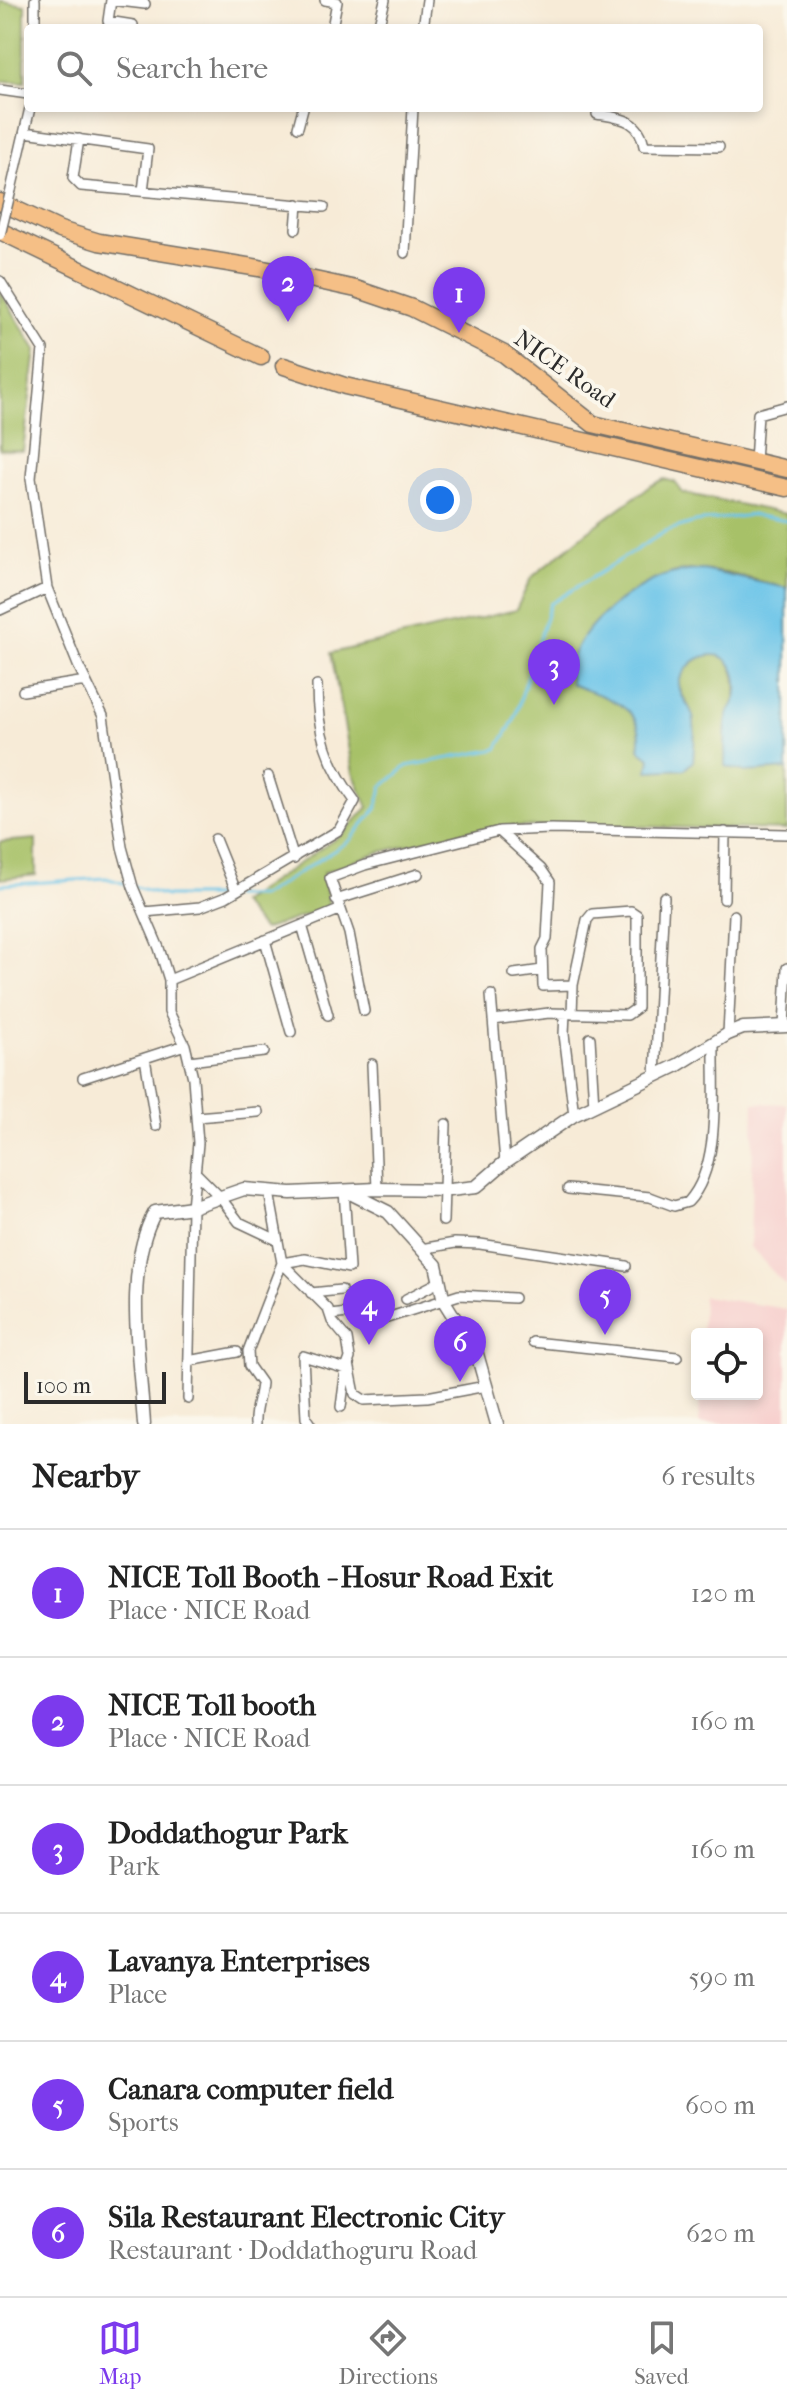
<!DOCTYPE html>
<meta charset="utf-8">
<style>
:root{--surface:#fff;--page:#f2f2f2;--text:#222;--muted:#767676;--line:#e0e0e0;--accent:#7c3aed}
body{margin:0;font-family:"IM FELL French Canon",serif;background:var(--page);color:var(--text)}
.controls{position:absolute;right:24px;bottom:24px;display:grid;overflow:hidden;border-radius:8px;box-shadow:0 4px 12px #0003}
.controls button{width:72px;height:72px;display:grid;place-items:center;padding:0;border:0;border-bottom:2px solid var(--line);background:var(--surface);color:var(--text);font:40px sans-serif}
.scale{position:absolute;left:24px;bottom:20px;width:142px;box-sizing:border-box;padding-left:8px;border:4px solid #2b2b2b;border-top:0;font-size:22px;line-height:28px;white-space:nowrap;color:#2b2b2b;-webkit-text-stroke:6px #fbf7ec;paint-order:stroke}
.you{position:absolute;left:440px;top:500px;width:28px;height:28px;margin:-20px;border:6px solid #fff;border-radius:50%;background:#1a73e8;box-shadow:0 0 0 12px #1a73e833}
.badge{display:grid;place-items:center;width:52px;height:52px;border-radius:50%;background:var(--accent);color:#fff;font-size:26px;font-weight:700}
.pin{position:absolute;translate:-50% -66px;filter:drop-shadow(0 2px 4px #0008)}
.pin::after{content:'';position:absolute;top:42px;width:28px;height:24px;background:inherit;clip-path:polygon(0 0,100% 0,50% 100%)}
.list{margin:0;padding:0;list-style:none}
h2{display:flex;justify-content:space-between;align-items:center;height:104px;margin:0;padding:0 32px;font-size:34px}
h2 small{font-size:26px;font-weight:400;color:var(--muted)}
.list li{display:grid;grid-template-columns:52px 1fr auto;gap:24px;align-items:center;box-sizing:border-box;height:128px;padding:0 32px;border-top:2px solid var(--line)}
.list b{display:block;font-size:30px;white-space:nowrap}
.list p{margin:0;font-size:26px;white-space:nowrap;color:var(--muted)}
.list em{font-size:26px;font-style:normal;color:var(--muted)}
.icon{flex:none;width:44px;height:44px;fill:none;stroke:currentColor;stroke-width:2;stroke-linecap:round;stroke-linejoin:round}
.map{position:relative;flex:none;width:787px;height:1424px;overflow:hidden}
.search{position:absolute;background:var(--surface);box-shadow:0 4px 12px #0003;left:24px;right:24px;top:24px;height:88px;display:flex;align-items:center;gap:20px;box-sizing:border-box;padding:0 28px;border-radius:8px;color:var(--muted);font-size:30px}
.sheet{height:872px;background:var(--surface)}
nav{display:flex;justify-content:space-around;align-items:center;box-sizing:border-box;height:112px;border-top:2px solid var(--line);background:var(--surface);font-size:22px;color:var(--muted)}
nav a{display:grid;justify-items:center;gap:4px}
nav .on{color:var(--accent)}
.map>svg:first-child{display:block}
.built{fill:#f7d0ce}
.green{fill:#a7c167;stroke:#697649;stroke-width:2}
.water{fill:#6ac4e8;stroke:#4a788a;stroke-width:2}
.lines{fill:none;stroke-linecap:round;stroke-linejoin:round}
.stream{stroke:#6ac4e8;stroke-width:3}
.minor-casing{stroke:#726e67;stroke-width:12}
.tertiary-casing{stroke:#726e67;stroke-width:15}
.motorway-casing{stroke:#726e67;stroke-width:19}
.minor{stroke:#fff;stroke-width:9}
.tertiary{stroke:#fff;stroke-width:12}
.motorway{stroke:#f5bf86;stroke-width:16}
.minor-bridge-casing{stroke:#726e67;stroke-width:12;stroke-linecap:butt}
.minor-bridge{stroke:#fff;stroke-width:9}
.labels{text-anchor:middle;stroke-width:8;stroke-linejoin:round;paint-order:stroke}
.street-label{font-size:24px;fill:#2b2b2b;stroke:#fbf7ec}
</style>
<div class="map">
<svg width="787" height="1424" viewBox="0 0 787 1424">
<rect width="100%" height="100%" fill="#fbf7ec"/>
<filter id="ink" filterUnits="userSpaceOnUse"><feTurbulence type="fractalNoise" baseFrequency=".0125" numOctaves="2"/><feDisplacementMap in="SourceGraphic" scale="16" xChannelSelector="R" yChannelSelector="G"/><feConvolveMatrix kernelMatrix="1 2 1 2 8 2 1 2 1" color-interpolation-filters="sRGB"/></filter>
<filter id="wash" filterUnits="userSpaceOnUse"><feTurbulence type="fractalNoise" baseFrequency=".006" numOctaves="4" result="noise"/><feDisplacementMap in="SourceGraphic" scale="32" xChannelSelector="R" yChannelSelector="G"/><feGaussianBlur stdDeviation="1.8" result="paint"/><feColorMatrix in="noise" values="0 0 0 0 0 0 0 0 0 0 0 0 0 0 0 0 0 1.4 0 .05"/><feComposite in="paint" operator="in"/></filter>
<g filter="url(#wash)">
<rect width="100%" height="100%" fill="#f7ebd7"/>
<path class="built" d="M 754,1103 L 787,1104 L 787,1287 L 750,1247 Z
M 703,1296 L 787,1309 L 787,1424 L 699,1424 L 700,1394 L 757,1394 L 757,1334 L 702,1334 Z"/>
<path class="green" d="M 0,1 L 25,5 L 25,82 L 0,81 Z
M 0,291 L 36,350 L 23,451 L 0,449 Z
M 664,479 L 675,482 L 683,493 L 787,514 L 787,588 C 756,581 723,569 690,570 C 654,572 598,610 580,642 C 574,653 573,671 571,684 C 602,697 648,705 639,749 L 650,758 L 649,771 L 685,769 L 693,761 C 694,747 696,732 693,718 C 688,695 662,684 696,660 C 731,635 747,687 728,715 L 782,768 L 787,769 L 787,830 L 620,826 L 508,827 L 468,831 L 376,853 L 323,873 L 329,907 L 263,930 L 240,903 L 344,833 L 368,807 L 353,773 L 331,653 L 516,610 L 531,578 L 587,532 L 650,486 Z
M 36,839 L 36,875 L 0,879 L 0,842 Z"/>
<path class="water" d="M 703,570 L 787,588 L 787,769 L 746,772 L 725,766 C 726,751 723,730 728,715 C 729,709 734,705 736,698 C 741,678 732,650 706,656 C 693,658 684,671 679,681 C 678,697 689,702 693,716 C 696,730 694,747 693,761 L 685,769 L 648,771 L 650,758 L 639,749 C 648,705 602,697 571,684 C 560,639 624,592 661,577 C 674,572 689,570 703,570 Z"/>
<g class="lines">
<path class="stream" d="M 0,885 L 106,878 L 166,896 L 217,896
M 233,896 L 262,896 L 349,841 L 377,808 L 382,787 L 407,766 L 497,749 L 514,720 L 550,604 L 666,531 L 695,522 L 752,515 L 787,521"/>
</g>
</g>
<g filter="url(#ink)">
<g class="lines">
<g class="minor-casing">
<path id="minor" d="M 111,0 L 108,21 L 133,25
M 111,0 L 145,4
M 325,0 L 337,2 L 332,28
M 35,28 L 35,0
M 378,28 L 385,0
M 423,28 L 427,0
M 0,90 L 28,94
M 597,114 C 620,118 640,119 644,146 L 719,147
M 298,127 L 303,108
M 25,132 L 148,149 L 143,191
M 79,139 L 73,178 L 81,186 L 324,207
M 11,190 L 30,108
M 296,229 L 298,204
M 405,253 L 413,108
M 0,281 L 43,349 L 31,478 L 47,588 L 78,665 L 103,716 L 122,847 L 133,887 L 159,948 L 169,980 L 169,1012 L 185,1045 L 193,1078 L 198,1143 L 192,1207 L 188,1399
M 755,462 L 758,414 L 787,406
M 0,610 L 47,588
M 23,691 L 86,681
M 268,776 L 294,859
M 499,831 L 541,869 L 550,882 L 547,939 L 542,949 L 543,986 L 573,985
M 215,839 L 236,891
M 724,899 L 725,832
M 336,900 L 418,874
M 144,912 L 200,907 L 226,897 L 339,830 L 355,801 C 327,763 317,733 317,685
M 302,925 L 328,1015
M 265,940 L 291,1032
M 514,974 L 542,970
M 169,980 L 339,910
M 491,995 L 505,1162
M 364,1011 L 349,933 L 330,878 L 365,865 L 499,831 L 551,829 L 787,834
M 565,1013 L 564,1034 L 574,1115
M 493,1020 L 549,1013 L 627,1015 L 637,1008 L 637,915 L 631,911 L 592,914 L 587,920 L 573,985 L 572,1014
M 784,1027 L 787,968
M 728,1034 L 734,915
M 590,1038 L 594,1106
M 145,1058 L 156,1126
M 189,1061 L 264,1052
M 372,1064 L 377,1189
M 655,1076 L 664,897
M 83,1078 L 185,1045
M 196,1117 L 258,1112
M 195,1172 L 220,1197 L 239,1222 L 277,1240
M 568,1189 L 650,1197 L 674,1206 L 688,1202 C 722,1166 713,1088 714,1042
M 269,1192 L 282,1263 L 328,1309 L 332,1321 L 347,1339 L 350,1358 L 346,1369 L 341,1407
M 443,1221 L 446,1124
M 421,1249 L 455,1243 L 480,1244 L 626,1266
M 311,1293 L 341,1290
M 406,1299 L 439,1282
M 330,1315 L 348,1313
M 384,1319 L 459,1295 L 514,1298
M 533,1342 L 677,1357
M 189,1361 L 237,1352
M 349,1364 L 355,1394 L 364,1400 L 427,1397 L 486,1386
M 255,1424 C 254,1409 260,1398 261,1383 L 249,1366 L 248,1351 L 282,1263 L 305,1259 L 349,1268 L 344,1190
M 310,1424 L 306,1418 L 303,1356 L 346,1369"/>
</g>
<g class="tertiary-casing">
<path id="tertiary" d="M 348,1192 L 388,1212 L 436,1265 L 444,1301 L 477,1354 L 497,1424
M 144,1424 C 140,1361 123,1269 155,1212 L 192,1207 L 244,1189 L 291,1193 L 377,1189 L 450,1190 L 476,1187 L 505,1162 L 574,1115 L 678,1065 L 728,1034 L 743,1028 L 787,1026"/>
</g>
<g class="motorway-casing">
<path id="motorway" d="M 0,202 L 60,230 L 99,242 L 259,268 L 356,289 L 412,308 L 504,354 L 593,424 L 787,469
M 0,231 L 261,357
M 284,366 L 345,386 L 787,488"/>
</g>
<use href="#minor" class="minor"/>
<use href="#tertiary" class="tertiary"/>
<use href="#motorway" class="motorway"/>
<g class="minor-bridge-casing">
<path id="minor-bridge" d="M 0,235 L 11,190"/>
</g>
<use href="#minor-bridge" class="minor-bridge"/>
</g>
</g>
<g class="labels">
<g class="street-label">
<text transform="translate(565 369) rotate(35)" y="8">NICE Road</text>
</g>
</g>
</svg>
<div class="controls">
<button><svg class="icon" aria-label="locate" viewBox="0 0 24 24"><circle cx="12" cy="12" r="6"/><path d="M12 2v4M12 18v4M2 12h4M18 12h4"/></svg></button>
</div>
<div class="scale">100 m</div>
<div class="you"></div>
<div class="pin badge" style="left:459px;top:333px">1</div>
<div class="pin badge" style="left:288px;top:322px">2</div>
<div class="pin badge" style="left:554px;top:705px">3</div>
<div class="pin badge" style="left:369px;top:1345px">4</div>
<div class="pin badge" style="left:605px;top:1335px">5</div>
<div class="pin badge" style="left:460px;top:1382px">6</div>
<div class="search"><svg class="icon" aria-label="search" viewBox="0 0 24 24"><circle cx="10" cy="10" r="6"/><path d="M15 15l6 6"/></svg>Search here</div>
</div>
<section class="sheet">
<h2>Nearby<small>6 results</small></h2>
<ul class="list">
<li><span class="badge">1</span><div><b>NICE Toll Booth - Hosur Road Exit</b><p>Place · NICE Road</p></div><em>120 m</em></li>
<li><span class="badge">2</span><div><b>NICE Toll booth</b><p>Place · NICE Road</p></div><em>160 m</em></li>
<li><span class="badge">3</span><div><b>Doddathogur Park</b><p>Park</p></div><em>160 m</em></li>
<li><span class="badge">4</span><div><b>Lavanya Enterprises</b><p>Place</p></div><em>590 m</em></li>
<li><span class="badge">5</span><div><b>Canara computer field</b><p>Sports</p></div><em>600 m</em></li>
<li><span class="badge">6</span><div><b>Sila Restaurant Electronic City</b><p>Restaurant · Doddathoguru Road</p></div><em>620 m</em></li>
</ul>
</section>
<nav>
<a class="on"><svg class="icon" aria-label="map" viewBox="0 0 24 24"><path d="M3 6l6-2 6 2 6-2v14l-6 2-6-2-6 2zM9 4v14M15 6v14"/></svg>Map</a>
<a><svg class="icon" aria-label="directions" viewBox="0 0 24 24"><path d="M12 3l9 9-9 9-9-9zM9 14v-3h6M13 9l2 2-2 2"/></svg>Directions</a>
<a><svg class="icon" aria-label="saved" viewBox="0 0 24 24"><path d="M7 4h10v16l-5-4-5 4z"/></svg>Saved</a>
</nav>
